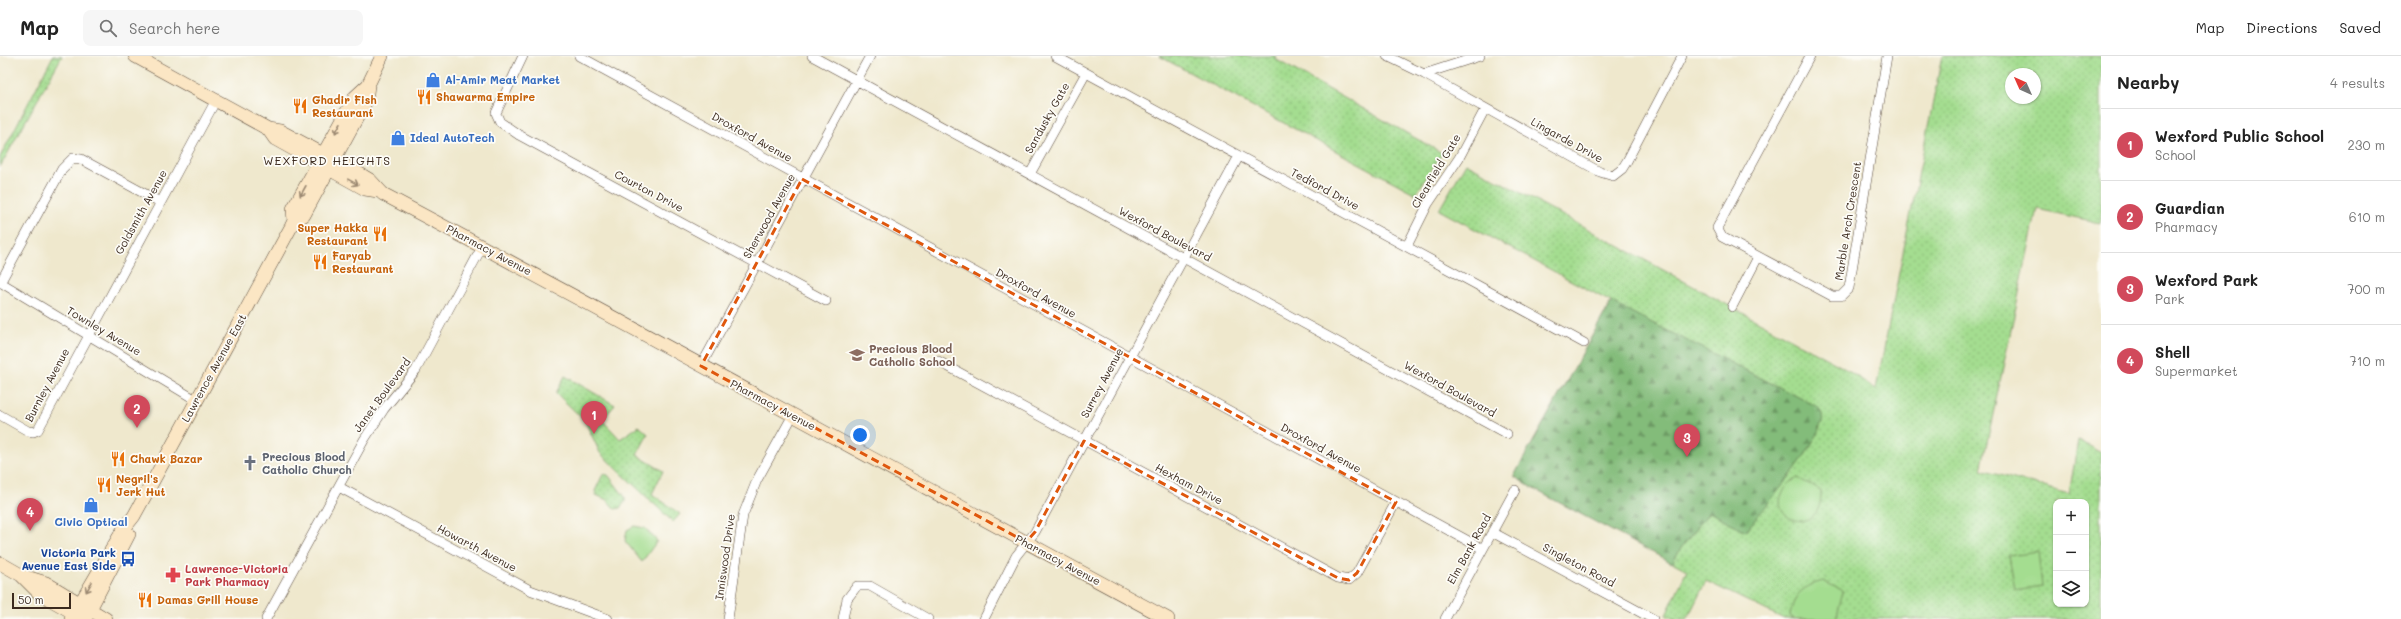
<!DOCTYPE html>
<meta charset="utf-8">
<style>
:root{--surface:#fff;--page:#f6f6f6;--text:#222;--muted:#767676;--line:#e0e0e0;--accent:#d1495b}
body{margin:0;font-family:Mali,sans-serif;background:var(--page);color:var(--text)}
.controls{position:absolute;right:12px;bottom:12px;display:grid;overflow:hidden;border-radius:8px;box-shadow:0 1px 3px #0004}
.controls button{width:36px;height:36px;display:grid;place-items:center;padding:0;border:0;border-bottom:1px solid var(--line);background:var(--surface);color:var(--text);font:20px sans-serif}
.compass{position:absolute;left:2005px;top:12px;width:36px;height:36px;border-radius:50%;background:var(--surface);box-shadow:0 1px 3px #0004;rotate:315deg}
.scale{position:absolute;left:12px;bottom:10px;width:59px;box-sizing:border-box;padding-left:4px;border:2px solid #3b2a1e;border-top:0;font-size:11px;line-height:14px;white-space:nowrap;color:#3b2a1e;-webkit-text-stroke:3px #fdfcf7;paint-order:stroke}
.you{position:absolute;left:860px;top:379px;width:14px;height:14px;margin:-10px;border:3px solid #fff;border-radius:50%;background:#1a73e8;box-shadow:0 0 0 6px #1a73e833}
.badge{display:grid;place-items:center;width:26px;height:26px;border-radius:50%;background:var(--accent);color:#fff;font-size:13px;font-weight:700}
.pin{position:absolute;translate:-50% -33px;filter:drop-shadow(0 1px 2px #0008)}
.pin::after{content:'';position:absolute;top:21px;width:14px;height:12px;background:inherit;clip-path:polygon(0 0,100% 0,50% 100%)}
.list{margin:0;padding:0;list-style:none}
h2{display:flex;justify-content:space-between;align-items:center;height:52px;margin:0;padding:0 16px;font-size:17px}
h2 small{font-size:13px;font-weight:400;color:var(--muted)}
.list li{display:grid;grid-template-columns:26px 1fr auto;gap:12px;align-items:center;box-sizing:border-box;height:72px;padding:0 16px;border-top:1px solid var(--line)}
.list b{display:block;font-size:15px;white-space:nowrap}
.list p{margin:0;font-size:13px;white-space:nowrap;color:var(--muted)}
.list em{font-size:13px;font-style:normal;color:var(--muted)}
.icon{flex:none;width:22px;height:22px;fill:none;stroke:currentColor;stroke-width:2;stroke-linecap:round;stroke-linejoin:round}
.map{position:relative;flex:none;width:2101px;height:563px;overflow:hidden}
header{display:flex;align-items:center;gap:24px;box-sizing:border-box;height:56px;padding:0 20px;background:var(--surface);border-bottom:1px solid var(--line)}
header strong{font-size:19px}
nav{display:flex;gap:22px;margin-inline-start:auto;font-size:14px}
.search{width:280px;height:36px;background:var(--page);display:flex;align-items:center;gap:10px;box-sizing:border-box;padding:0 14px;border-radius:8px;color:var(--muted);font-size:15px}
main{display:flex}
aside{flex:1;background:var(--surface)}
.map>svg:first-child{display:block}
.grass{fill:url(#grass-dots);stroke:#708457;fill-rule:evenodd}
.forest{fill:url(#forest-firs);stroke:#5f734c}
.garden{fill:#a4dd90;stroke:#708457}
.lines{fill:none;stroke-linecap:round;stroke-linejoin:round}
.street-casing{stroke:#564638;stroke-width:10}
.secondary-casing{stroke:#564638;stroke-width:14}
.street{stroke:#fff;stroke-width:9}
.secondary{stroke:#fbe6c4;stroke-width:13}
.oneway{stroke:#9b8871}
.marked{fill:none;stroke:#df570d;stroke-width:3;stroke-dasharray:8 5;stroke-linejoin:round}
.labels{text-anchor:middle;stroke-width:3.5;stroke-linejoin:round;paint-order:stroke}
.shop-label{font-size:11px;font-weight:bold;fill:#366cbe;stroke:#fdfcf7;text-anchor:start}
.food-label{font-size:11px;font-weight:bold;fill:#c56008;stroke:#fdfcf7;text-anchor:start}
.street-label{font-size:11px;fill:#3b2a1e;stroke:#fdfcf7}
.education-label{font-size:11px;font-weight:bold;fill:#785e54;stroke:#fdfcf7;text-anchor:start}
.worship-label{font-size:11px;font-weight:bold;fill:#5b616d;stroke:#fdfcf7;text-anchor:start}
.transit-label{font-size:11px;font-weight:bold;fill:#164399;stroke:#fdfcf7;text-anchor:end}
.health-label{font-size:11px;font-weight:bold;fill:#be3a42;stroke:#fdfcf7;text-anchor:start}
.neighbourhood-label{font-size:12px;letter-spacing:1px;fill:#3b2a1e;stroke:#fdfcf7}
</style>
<header>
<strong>Map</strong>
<div class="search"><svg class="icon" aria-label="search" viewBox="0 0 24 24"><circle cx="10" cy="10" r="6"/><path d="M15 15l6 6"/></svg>Search here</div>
<nav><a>Map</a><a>Directions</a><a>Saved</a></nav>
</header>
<main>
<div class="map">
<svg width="2101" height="563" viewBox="0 0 2101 563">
<defs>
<pattern id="grass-dots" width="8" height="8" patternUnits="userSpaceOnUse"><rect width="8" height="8" fill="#a4dd90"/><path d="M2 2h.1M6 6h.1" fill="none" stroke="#8ebe7c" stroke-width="1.8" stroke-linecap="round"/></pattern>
<pattern id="forest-firs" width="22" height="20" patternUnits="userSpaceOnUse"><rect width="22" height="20" fill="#83bc7a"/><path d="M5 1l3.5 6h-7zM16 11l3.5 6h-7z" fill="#6c9963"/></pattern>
</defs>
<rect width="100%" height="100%" fill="#fdfcf7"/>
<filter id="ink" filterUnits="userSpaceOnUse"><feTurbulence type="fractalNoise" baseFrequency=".025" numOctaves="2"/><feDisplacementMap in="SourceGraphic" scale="8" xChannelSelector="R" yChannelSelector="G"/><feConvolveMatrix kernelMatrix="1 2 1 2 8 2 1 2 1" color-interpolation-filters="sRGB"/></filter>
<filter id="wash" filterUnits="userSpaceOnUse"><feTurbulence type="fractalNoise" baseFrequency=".012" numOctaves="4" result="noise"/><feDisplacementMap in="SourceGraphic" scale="16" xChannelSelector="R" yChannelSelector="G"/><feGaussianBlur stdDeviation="0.9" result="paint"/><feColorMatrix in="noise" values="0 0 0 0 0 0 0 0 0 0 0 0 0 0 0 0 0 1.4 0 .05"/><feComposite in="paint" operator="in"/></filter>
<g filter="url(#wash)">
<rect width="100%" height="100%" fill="#efe8cd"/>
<path class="grass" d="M 53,0 L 62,0 L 0,111 L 0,101 Z
M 1159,0 L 1276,0 L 1275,3 L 1442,97 L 1416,138 Z
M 1942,0 L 2101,0 L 2101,167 L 2037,153 L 1981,414 L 2069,438 L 2078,384 L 2101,397 L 2101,563 L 1784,563 L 1706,525 L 1687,563 L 1674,563 L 1666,559 L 1687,514 L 1532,432 L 1514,420 L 1611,246 L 1439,154 L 1466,107 L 1842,311 L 1876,333 ZM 2011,18 L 2035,18 L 2035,42 L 2011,42 ZM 2056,446 L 2086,446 L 2086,548 L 2056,548 Z
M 565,320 L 615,349 L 602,364 L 620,383 L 639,370 L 648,378 L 637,399 L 663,415 L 652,438 L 680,458 L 673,466 L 600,397 L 585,365 L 556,337 Z
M 603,418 L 608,419 L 625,441 L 625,446 L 620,452 L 615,453 L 607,444 L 596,439 L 595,435 Z"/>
<path class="forest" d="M 1611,246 L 1818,351 C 1822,357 1824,362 1821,368 C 1810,401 1768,446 1746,475 L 1709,456 C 1696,474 1682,488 1672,507 L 1532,432 L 1514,420 Z"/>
<path class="garden" d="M 1798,422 L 1821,435 C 1823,482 1767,466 1783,436 C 1788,428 1790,426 1798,422 Z
M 634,470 L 645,472 L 657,485 L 642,506 L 625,485 L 627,474 Z
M 2038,496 L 2042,530 L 2015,534 L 2009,500 Z
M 1823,525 L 1843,535 L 1836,563 L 1795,563 L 1790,560 C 1794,538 1801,531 1823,525 Z"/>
</g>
<g filter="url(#ink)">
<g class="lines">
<g class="street-casing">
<path id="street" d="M 523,0 L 496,57 L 500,66 L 519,79 L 826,245
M 579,0 L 1483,493
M 812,0 L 1507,378
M 1055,0 L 1584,287
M 1387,0 L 1424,18 L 1600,116 L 1613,120 L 1622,113 L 1627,105 L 1682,0
M 1810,0 L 1717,172 L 1722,181 L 1832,240 L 1841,240 L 1849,232 L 1887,0
M 1424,18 L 1480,0
M 1030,118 L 1086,17
M 1407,190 L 1428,148 L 1459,102 L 1485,53
M 0,226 L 196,344
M 0,227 L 62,113 L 73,102 L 81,103 L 160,146
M 1732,251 L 1758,201
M 938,305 L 1338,522 L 1349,524 L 1357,517 L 1396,446
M 701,310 L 870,0
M 0,359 L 28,375 L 33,376 L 38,374 L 216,44
M 339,431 L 530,534 L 608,563
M 1492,476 L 1653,563
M 266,563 L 364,384 L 384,353 L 416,314 L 482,191
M 728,563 L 743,459 L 757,424 L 793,359
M 843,563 L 847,543 L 857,530 L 870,530 L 928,563
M 984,563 L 1016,500 L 1035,476 L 1239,100
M 1445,563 L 1515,434"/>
</g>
<g class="secondary-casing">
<path id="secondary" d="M 135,0 L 268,73 L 280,75 L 360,118 L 370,124 L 383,138 C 646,277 906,422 1168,563
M 268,73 L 275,83 L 365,133 L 378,135
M 294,165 L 304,159 L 366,45 L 368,29
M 0,507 L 21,519 L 39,537 L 81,561
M 23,520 L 46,527 L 106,563
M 71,563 L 123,474 L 134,460 L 291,171 L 294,165 L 293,153 L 355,41 L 368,29 L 382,0
M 85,563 L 129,478"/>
</g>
<use href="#street" class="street"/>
<use href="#secondary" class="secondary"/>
</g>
<defs><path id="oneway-shaft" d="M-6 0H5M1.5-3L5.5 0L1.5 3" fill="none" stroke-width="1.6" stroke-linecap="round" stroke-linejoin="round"/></defs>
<g class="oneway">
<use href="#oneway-shaft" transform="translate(338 72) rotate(119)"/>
<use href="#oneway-shaft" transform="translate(353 126) rotate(29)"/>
<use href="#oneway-shaft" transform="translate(303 135) rotate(119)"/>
<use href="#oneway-shaft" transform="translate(89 531) rotate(120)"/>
</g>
</g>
<path class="marked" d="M 802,123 L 1396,446 L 1357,517 L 1349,524 L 1338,522 L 1084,385 L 1035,476 L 1026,486 L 701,310 Z"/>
<defs>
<g id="shop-bare" transform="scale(1.2)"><path d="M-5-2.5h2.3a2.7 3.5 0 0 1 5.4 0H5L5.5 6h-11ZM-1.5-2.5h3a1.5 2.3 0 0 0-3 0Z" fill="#3f7fe0" stroke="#fdfcf7" stroke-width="2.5" paint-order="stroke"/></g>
<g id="restaurant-bare" transform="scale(1.2)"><path d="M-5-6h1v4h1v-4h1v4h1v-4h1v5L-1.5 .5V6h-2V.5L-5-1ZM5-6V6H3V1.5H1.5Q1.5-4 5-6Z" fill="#e8710a" stroke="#fdfcf7" stroke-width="2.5" paint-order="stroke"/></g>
<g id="school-bare" transform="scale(1.2)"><path d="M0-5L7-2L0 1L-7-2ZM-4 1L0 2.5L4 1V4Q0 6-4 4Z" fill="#8d6e63" stroke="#fdfcf7" stroke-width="2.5" paint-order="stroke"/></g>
<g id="church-bare" transform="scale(1.2)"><path d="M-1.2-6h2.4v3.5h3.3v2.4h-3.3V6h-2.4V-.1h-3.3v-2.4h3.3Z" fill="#6b7280" stroke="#fdfcf7" stroke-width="2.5" paint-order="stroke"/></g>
<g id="bus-bare" transform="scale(1.2)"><path d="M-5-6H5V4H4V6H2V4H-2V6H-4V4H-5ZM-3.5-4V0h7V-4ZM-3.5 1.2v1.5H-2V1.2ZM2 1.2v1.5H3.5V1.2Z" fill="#1a4fb4" stroke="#fdfcf7" stroke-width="2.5" paint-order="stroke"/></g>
<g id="pharmacy-bare" transform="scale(1.2)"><path d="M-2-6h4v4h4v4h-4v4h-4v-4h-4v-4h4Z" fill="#e0444e" stroke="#fdfcf7" stroke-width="2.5" paint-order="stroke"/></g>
</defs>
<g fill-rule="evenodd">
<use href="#shop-bare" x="433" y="24"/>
<use href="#restaurant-bare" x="424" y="41"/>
<use href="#restaurant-bare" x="300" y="50"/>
<use href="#shop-bare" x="398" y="82"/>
<use href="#restaurant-bare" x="380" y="178"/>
<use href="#restaurant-bare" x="320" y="206"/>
<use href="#school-bare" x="857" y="299"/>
<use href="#restaurant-bare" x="118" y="403"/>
<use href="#church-bare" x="250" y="407"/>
<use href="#restaurant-bare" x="104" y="429"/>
<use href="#shop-bare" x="91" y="449"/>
<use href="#bus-bare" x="128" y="503"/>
<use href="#pharmacy-bare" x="173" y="519"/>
<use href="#restaurant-bare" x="145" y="544"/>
</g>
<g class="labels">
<g class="shop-label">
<text x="445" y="28">Al-Amir Meat Market</text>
<text x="410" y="86">Ideal AutoTech</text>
<text x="91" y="470" text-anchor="middle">Civic Optical</text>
</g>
<g class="food-label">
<text x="436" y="45">Shawarma Empire</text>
<text x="312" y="48">Ghadir Fish<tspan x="312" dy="13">Restaurant</tspan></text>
<text x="368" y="176" text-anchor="end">Super Hakka<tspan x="368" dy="13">Restaurant</tspan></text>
<text x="332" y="204">Faryab<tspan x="332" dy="13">Restaurant</tspan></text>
<text x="130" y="407">Chawk Bazar</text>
<text x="116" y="427">Negril's<tspan x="116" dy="13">Jerk Hut</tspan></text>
<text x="157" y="548">Damas Grill House</text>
</g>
<g class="street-label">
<text transform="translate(1047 62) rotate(-61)" y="4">Sandusky Gate</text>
<text transform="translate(752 81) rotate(29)" y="4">Droxford Avenue</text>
<text transform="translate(1567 84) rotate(29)" y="4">Lingarde Drive</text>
<text transform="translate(1436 115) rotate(-59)" y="4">Clearfield Gate</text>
<text transform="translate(1325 133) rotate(28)" y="4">Tedford Drive</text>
<text transform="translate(649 135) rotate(28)" y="4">Courton Drive</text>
<text transform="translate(141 156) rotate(-61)" y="4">Goldsmith Avenue</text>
<text transform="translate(769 160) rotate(-61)" y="4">Sherwood Avenue</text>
<text transform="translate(1848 165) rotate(-81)" y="4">Marble Arch Crescent</text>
<text transform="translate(1165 178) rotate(28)" y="4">Wexford Boulevard</text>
<text transform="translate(489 194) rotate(28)" y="4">Pharmacy Avenue</text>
<text transform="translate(1036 237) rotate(29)" y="4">Droxford Avenue</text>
<text transform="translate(104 275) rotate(31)" y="4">Townley Avenue</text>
<text transform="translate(214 312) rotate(-61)" y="4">Lawrence Avenue East</text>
<text transform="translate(1102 327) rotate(-62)" y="4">Surrey Avenue</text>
<text transform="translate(47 329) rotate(-62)" y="4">Burnley Avenue</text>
<text transform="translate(1450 333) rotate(29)" y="4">Wexford Boulevard</text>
<text transform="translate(382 339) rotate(-54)" y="4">Janet Boulevard</text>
<text transform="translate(773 349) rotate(28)" y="4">Pharmacy Avenue</text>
<text transform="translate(1321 392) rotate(29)" y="4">Droxford Avenue</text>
<text transform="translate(1189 428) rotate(28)" y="4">Hexham Drive</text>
<text transform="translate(477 492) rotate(28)" y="4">Howarth Avenue</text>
<text transform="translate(1469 493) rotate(-61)" y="4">Elm Bank Road</text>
<text transform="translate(725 501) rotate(-82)" y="4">Inniswood Drive</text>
<text transform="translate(1058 504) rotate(28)" y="4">Pharmacy Avenue</text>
<text transform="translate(1579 509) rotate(28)" y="4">Singleton Road</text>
</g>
<g class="education-label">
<text x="869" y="297">Precious Blood<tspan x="869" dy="13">Catholic School</tspan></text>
</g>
<g class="worship-label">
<text x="262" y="405">Precious Blood<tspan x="262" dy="13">Catholic Church</tspan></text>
</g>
<g class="transit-label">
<text x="116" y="501">Victoria Park<tspan x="116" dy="13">Avenue East Side</tspan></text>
</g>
<g class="health-label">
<text x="185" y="517">Lawrence-Victoria<tspan x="185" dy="13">Park Pharmacy</tspan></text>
</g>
<g class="neighbourhood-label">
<text x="327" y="109">WEXFORD HEIGHTS</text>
</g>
</g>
</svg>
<div class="controls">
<button>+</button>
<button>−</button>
<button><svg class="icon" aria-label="layers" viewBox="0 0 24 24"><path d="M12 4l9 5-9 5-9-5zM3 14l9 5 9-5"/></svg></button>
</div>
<svg class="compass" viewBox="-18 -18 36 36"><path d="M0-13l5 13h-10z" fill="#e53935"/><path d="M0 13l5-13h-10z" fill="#767676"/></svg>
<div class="scale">50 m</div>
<div class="you"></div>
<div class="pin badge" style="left:594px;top:378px">1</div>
<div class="pin badge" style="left:137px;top:372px">2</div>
<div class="pin badge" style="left:1687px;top:401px">3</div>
<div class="pin badge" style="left:30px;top:475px">4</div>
</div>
<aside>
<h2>Nearby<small>4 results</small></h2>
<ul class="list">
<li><span class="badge">1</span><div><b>Wexford Public School</b><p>School</p></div><em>230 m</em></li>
<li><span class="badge">2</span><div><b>Guardian</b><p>Pharmacy</p></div><em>610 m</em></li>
<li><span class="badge">3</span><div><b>Wexford Park</b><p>Park</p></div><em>700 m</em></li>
<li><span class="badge">4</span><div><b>Shell</b><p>Supermarket</p></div><em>710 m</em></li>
</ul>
</aside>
</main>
